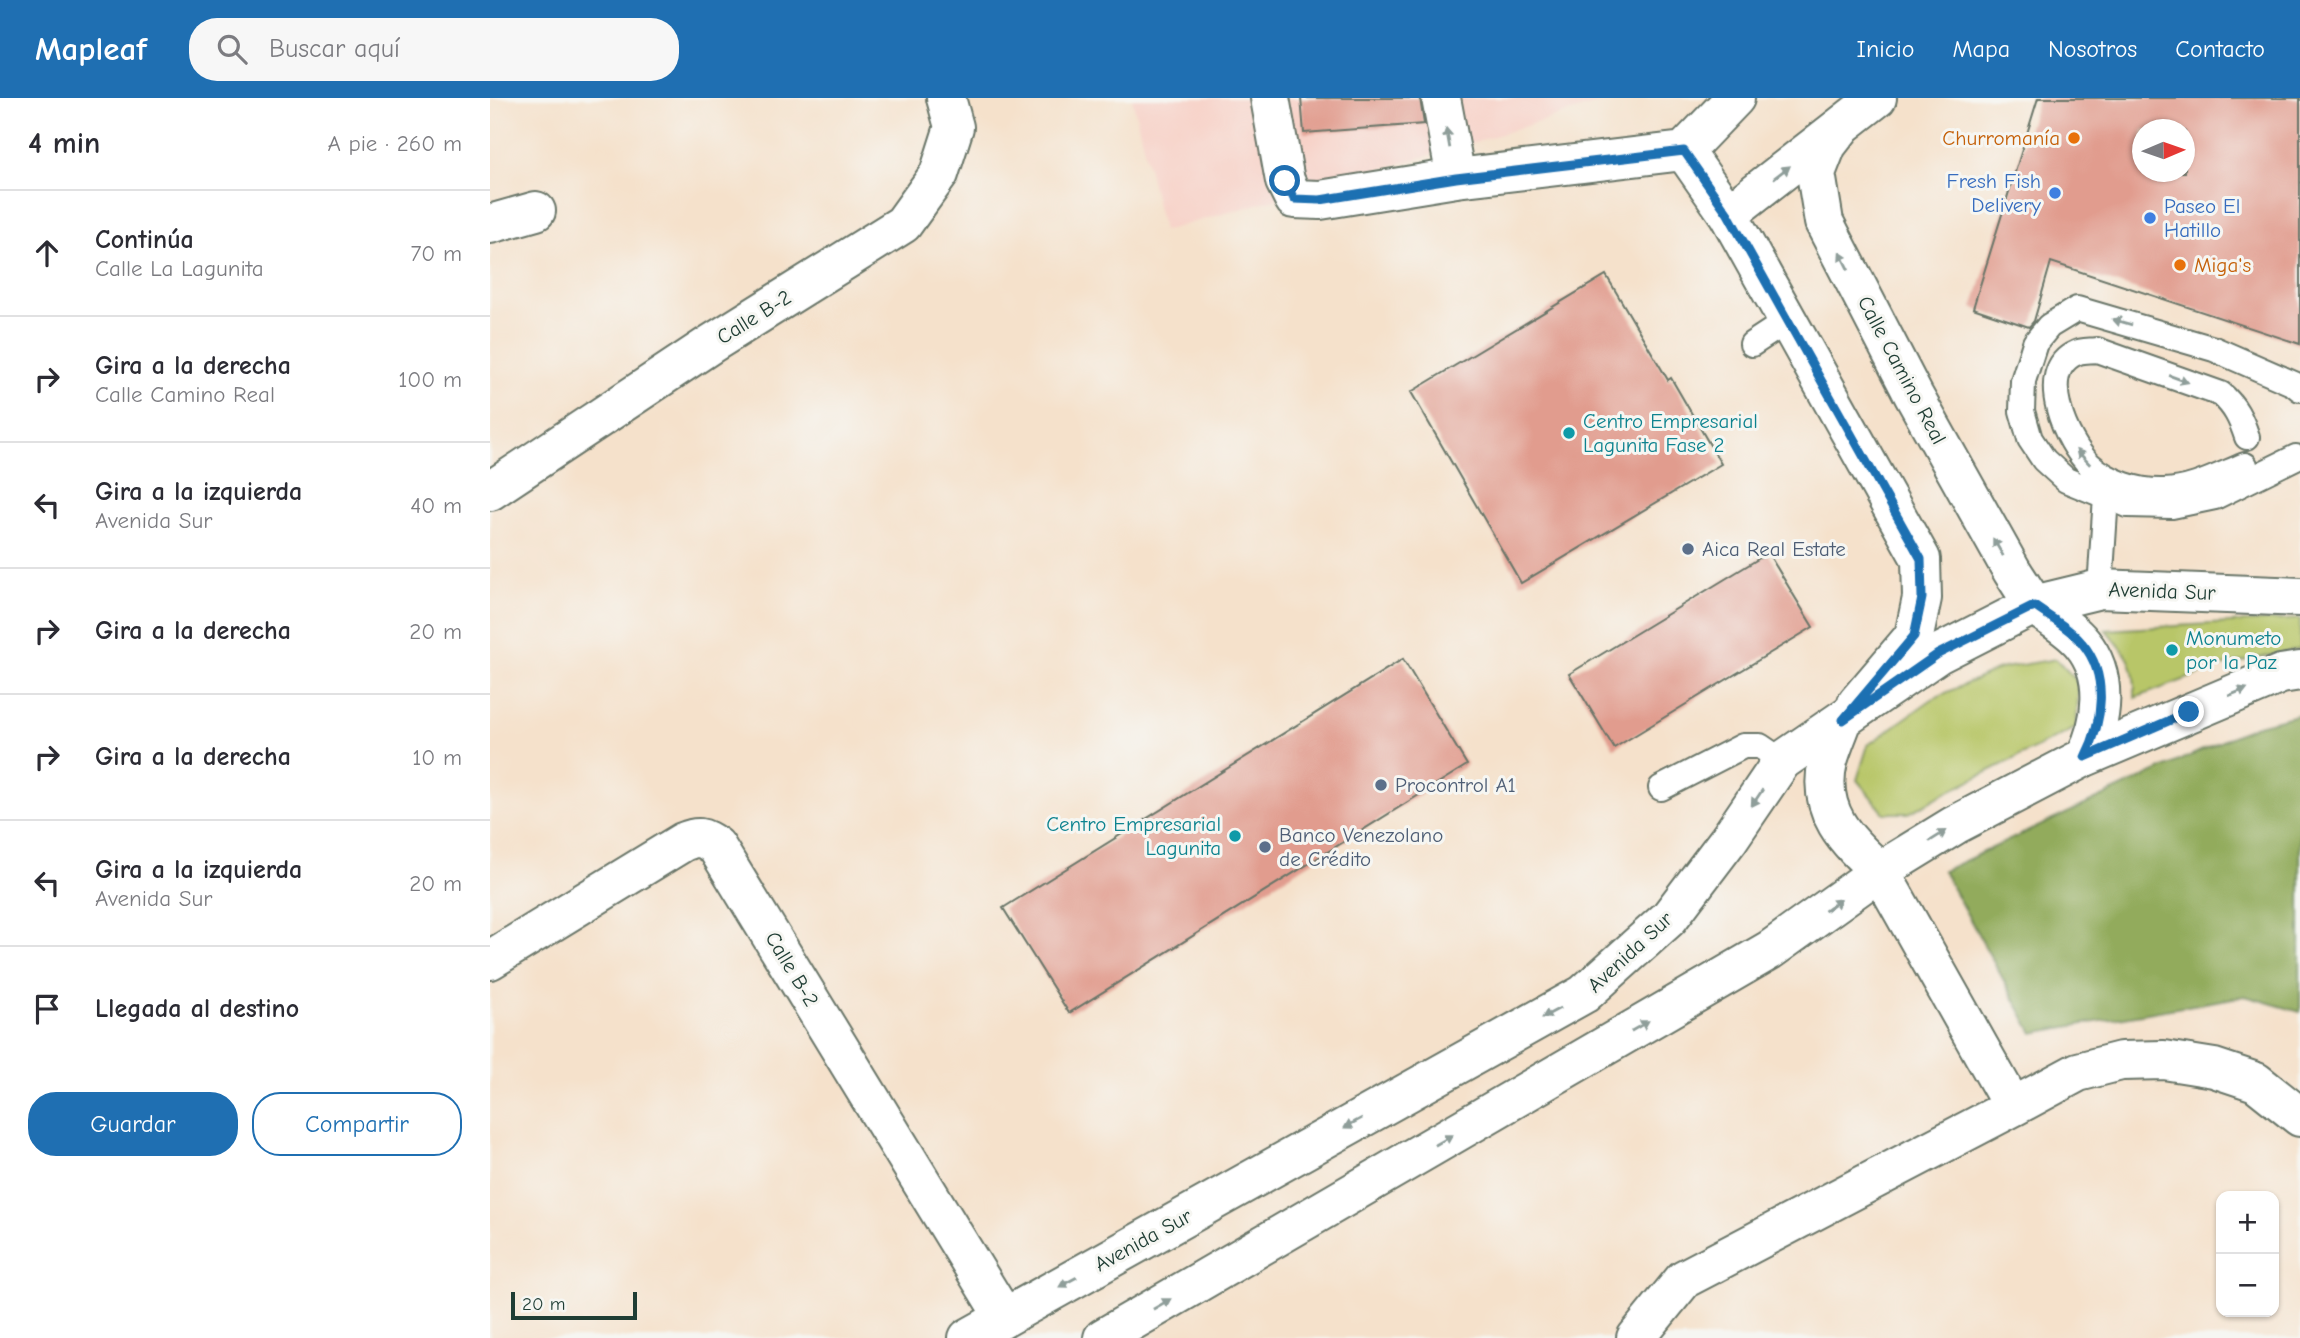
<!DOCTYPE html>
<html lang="es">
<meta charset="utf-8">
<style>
:root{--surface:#fff;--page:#f7f7f7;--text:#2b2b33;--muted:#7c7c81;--line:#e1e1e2;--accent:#1f6fb2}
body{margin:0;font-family:"Comic Neue",sans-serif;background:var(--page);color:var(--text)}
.controls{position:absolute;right:21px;bottom:21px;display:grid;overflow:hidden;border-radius:14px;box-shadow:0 2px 5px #0004}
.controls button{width:63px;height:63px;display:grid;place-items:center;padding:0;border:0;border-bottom:2px solid var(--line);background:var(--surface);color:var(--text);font:35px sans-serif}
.compass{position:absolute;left:1642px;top:21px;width:63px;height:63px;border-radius:50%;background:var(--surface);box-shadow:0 2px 5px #0004;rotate:88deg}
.scale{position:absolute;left:21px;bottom:18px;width:126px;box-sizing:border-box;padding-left:7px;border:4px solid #1f3d34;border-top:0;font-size:19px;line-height:24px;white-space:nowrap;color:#1f3d34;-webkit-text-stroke:5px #f6f6f2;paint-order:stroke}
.stop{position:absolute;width:21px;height:21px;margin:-16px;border:5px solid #1f6fb2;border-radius:50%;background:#fff}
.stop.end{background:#1f6fb2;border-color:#fff;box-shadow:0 2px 7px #0008}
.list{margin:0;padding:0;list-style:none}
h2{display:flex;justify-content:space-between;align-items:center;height:91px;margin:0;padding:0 28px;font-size:30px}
h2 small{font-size:23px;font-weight:400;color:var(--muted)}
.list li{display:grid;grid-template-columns:46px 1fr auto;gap:21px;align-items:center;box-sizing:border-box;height:126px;padding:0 28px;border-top:2px solid var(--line)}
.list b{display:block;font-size:26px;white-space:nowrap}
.list p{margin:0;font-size:23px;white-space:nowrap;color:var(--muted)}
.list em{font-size:23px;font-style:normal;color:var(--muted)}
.actions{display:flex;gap:14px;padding:21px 28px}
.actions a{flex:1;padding:16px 0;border:2px solid var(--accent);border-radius:28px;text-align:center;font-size:24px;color:var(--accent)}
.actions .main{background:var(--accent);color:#fff}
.icon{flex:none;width:38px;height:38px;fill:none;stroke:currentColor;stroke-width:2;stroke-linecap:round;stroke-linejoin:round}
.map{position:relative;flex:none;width:1810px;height:1240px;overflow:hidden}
header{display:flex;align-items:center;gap:42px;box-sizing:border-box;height:98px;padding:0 35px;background:var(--accent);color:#fff}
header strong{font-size:33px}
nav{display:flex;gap:38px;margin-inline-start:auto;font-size:24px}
.search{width:490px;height:63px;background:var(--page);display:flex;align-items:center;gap:18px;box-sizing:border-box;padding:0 24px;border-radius:28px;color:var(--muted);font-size:26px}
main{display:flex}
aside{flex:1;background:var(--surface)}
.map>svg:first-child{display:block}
.built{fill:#f7d1c7}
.green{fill:#b8c668;stroke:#6c824e;stroke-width:2}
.forest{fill:#92ab5c;stroke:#587448;stroke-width:2}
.building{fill:#e19c8e;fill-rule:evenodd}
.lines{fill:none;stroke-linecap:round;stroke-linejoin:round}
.lane-casing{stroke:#6a7669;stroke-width:28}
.street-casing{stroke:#6a7669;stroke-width:42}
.secondary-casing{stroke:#6a7669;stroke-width:42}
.lane{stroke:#fff;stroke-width:24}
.street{stroke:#fff;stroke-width:38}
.secondary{stroke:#fff;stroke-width:38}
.oneway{fill:#8f9e9a}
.route{stroke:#1f6fb2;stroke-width:9}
.food-dot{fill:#e8710a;stroke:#f6f6f2;stroke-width:2.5}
.shop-dot{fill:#3f7fe0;stroke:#f6f6f2;stroke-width:2.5}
.culture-dot{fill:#0f9aa8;stroke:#f6f6f2;stroke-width:2.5}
.service-dot{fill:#5c6f8a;stroke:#f6f6f2;stroke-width:2.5}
.labels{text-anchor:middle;stroke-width:6;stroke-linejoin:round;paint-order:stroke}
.food-label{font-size:21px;fill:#c56008;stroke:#f6f6f2;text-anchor:end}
.shop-label{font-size:21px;fill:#366cbe;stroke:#f6f6f2;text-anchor:end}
.street-label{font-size:21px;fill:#1f3d34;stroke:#f6f6f2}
.culture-label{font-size:21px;fill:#0d838f;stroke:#f6f6f2;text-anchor:start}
.service-label{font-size:21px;fill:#4e5e75;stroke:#f6f6f2;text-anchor:start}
</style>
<header>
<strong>Mapleaf</strong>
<div class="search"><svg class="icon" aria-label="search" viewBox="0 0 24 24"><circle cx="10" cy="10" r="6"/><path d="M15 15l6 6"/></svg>Buscar aquí</div>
<nav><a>Inicio</a><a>Mapa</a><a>Nosotros</a><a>Contacto</a></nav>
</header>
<main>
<aside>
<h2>4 min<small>A pie · 260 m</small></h2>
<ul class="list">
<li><svg class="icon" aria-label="ahead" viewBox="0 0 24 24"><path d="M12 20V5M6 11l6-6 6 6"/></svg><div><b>Continúa</b><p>Calle La Lagunita</p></div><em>70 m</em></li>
<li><svg class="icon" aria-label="right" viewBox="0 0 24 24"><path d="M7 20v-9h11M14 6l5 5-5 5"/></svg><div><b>Gira a la derecha</b><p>Calle Camino Real</p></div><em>100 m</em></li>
<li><svg class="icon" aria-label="left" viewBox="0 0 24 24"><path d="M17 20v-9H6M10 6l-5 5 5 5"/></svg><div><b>Gira a la izquierda</b><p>Avenida Sur</p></div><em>40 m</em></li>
<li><svg class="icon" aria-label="right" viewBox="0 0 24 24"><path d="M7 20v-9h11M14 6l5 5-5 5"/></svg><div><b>Gira a la derecha</b></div><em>20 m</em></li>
<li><svg class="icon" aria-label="right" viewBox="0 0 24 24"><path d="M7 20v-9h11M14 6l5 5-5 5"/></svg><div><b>Gira a la derecha</b></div><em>10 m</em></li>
<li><svg class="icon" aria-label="left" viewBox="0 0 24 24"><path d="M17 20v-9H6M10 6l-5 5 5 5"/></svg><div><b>Gira a la izquierda</b><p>Avenida Sur</p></div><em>20 m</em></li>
<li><svg class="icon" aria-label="arrive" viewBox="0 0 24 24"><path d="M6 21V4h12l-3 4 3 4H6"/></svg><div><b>Llegada al destino</b></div></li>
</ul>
<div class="actions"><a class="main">Guardar</a><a>Compartir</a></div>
</aside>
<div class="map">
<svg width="1810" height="1240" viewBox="0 0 1810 1240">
<rect width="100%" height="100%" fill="#f6f6f2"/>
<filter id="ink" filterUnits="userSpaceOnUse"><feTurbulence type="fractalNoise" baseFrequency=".0143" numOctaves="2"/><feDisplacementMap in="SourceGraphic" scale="14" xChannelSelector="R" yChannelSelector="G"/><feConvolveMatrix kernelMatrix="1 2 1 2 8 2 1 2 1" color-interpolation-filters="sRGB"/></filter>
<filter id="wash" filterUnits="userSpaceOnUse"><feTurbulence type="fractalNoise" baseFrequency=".00686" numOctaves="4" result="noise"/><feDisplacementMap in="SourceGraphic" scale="28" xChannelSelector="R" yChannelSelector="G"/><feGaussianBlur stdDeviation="1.57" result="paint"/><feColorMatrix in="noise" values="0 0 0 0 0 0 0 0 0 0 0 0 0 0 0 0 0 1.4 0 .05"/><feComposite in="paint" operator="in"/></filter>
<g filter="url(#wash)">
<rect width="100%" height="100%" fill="#f5e1cb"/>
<path class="built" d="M 642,0 L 1126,0 L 972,48 L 673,133 Z"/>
<path class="green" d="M 1810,521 L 1810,551 L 1731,568 L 1645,600 C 1646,565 1638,557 1616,532 Z
M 1566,561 L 1589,585 L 1586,630 L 1457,694 L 1419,715 L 1394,715 L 1367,682 L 1378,647 L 1442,601 L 1509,571 Z"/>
<path class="forest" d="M 1810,616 L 1810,914 L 1755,898 L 1543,935 L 1453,773 L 1764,628 Z"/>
<g id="blocks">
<path class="building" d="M 811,0 L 930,0 L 934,26 L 814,35 Z
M 1548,0 L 1810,0 L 1810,246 L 1561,164 L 1544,223 L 1539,229 L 1483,210 ZM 1653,32 L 1695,32 L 1695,74 L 1653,74 Z
M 1116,177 L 1178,282 L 1181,280 L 1231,366 L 1031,485 L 921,294 Z
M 1278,455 L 1323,529 L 1124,650 L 1079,576 Z
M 913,561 L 977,667 L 579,915 L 513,810 Z"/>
</g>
</g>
<g filter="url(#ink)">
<use href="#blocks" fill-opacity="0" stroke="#6a7669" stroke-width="2"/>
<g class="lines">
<g class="lane-casing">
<path id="lane" d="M 1262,246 L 1297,223
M 1806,359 L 1725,399 L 1682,408 L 1638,407 L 1576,382 L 1554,362 L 1540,341 L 1532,313 L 1533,283 L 1545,245 L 1559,228 L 1587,211 L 1724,251 L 1804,286 L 1810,291
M 1755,367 C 1728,378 1703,392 1674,393 C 1648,394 1619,384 1600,367 C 1577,346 1544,273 1586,255 C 1592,252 1601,253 1607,252 L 1731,296 C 1745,308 1751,321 1757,339
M 1610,491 L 1616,398
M 1171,690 L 1253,648 L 1270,648 L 1292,663"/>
</g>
<g class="street-casing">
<path id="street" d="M 780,0 L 795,83 L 804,101 L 830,102 L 966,80 L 1194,53
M 951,0 L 966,80
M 1351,29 L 1337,47 L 1326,75 L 1334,124 L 1424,298 L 1522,473 L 1544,507
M 1194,53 L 1238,116 L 1431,461 L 1432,500 L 1424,538 L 1367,605
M 1194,53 L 1245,0
M 1238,116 L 1387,0
M 0,126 L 46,113
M 0,393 L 221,246 L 413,126 L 449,76 L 464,29 L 456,0
M 0,862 L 193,744 C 209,738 211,738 226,748 L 514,1219
M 1523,1009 L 1588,974 L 1631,963 L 1674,962 L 1724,970 L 1766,984 L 1810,1019
M 1146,1240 L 1194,1181 L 1523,1009 L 1390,773"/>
</g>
<g class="secondary-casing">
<path id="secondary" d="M 1544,507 C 1559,519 1580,530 1592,545 C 1619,577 1613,624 1595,659
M 1353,622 C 1348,635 1342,649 1338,663 C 1326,713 1356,743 1390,773
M 478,1240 L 1094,896 L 1179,820 L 1239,741 L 1292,663 L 1448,556 L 1544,507 L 1610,491 L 1810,499
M 613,1240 L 1280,852 L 1390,773 L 1465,727 L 1595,659 L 1791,576 L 1810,573"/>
</g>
<use href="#lane" class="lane"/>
<use href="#street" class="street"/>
<use href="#secondary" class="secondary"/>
</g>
<defs><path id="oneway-solid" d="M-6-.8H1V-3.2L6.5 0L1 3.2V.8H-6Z" transform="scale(1.75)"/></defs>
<g class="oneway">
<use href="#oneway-solid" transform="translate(958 40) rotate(-100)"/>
<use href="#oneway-solid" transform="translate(1292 74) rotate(-37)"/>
<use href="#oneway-solid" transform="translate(1354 163) rotate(-117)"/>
<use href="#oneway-solid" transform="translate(1632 224) rotate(-164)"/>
<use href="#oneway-solid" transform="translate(1689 281) rotate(20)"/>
<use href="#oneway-solid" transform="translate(1593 359) rotate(-133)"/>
<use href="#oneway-solid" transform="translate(1508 449) rotate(-120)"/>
<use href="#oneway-solid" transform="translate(1748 594) rotate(-22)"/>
<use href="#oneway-solid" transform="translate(1267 700) rotate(124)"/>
<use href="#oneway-solid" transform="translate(1448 738) rotate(-32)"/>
<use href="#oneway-solid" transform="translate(1343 807) rotate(-36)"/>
<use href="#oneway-solid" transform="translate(1061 915) rotate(151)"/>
<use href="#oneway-solid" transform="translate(1150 928) rotate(-30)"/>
<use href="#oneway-solid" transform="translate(863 1025) rotate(151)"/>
<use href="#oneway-solid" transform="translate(954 1042) rotate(-30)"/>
<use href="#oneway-solid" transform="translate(578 1184) rotate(151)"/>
<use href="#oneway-solid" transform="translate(672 1206) rotate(-30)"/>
</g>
</g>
<g class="lines" filter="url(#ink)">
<path class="route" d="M 795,83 L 804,101 L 830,102 L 966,80 L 1194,53 L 1238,116 L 1431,461 L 1432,500 L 1424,538 L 1353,622 L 1448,556 L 1544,508 C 1559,519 1580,530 1592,545 C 1619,577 1613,624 1595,659 L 1699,614"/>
</g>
<g class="food-dot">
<circle cx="1584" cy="40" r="7"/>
<circle cx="1690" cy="167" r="7"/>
</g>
<g class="shop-dot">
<circle cx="1565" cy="95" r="7"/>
<circle cx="1660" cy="120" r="7"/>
</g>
<g class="culture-dot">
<circle cx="1079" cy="335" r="7"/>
<circle cx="1682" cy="552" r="7"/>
<circle cx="745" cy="738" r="7"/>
</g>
<g class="service-dot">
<circle cx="1198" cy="451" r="7"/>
<circle cx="891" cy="687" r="7"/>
<circle cx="775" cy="749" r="7"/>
</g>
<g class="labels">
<g class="food-label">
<text x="1570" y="47">Churromanía</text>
<text x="1704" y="174" text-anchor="start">Miga's</text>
</g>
<g class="shop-label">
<text x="1551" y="90">Fresh Fish<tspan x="1551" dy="24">Delivery</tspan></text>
<text x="1674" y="115" text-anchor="start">Paseo El<tspan x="1674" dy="24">Hatillo</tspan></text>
</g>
<g class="street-label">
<text transform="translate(264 219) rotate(-32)" y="7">Calle B-2</text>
<text transform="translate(1412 272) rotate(62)" y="7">Calle Camino Real</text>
<text transform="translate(1672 493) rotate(2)" y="7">Avenida Sur</text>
<text transform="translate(1140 854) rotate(-43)" y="7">Avenida Sur</text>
<text transform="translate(302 871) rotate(59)" y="7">Calle B-2</text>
<text transform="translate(653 1142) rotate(-29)" y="7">Avenida Sur</text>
</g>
<g class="culture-label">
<text x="1093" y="330">Centro Empresarial<tspan x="1093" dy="24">Lagunita Fase 2</tspan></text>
<text x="1696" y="547">Monumeto<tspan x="1696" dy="24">por la Paz</tspan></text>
<text x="731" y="733" text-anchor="end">Centro Empresarial<tspan x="731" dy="24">Lagunita</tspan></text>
</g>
<g class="service-label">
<text x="1212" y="458">Aica Real Estate</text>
<text x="905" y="694">Procontrol A1</text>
<text x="789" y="744">Banco Venezolano<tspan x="789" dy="24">de Crédito</tspan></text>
</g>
</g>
</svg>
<div class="controls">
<button>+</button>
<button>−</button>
</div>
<svg class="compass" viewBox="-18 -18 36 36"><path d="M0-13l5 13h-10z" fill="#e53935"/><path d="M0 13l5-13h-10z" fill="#7c7c81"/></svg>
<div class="scale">20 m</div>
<div class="stop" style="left:795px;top:83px"></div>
<div class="stop end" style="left:1699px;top:614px"></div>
</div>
</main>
